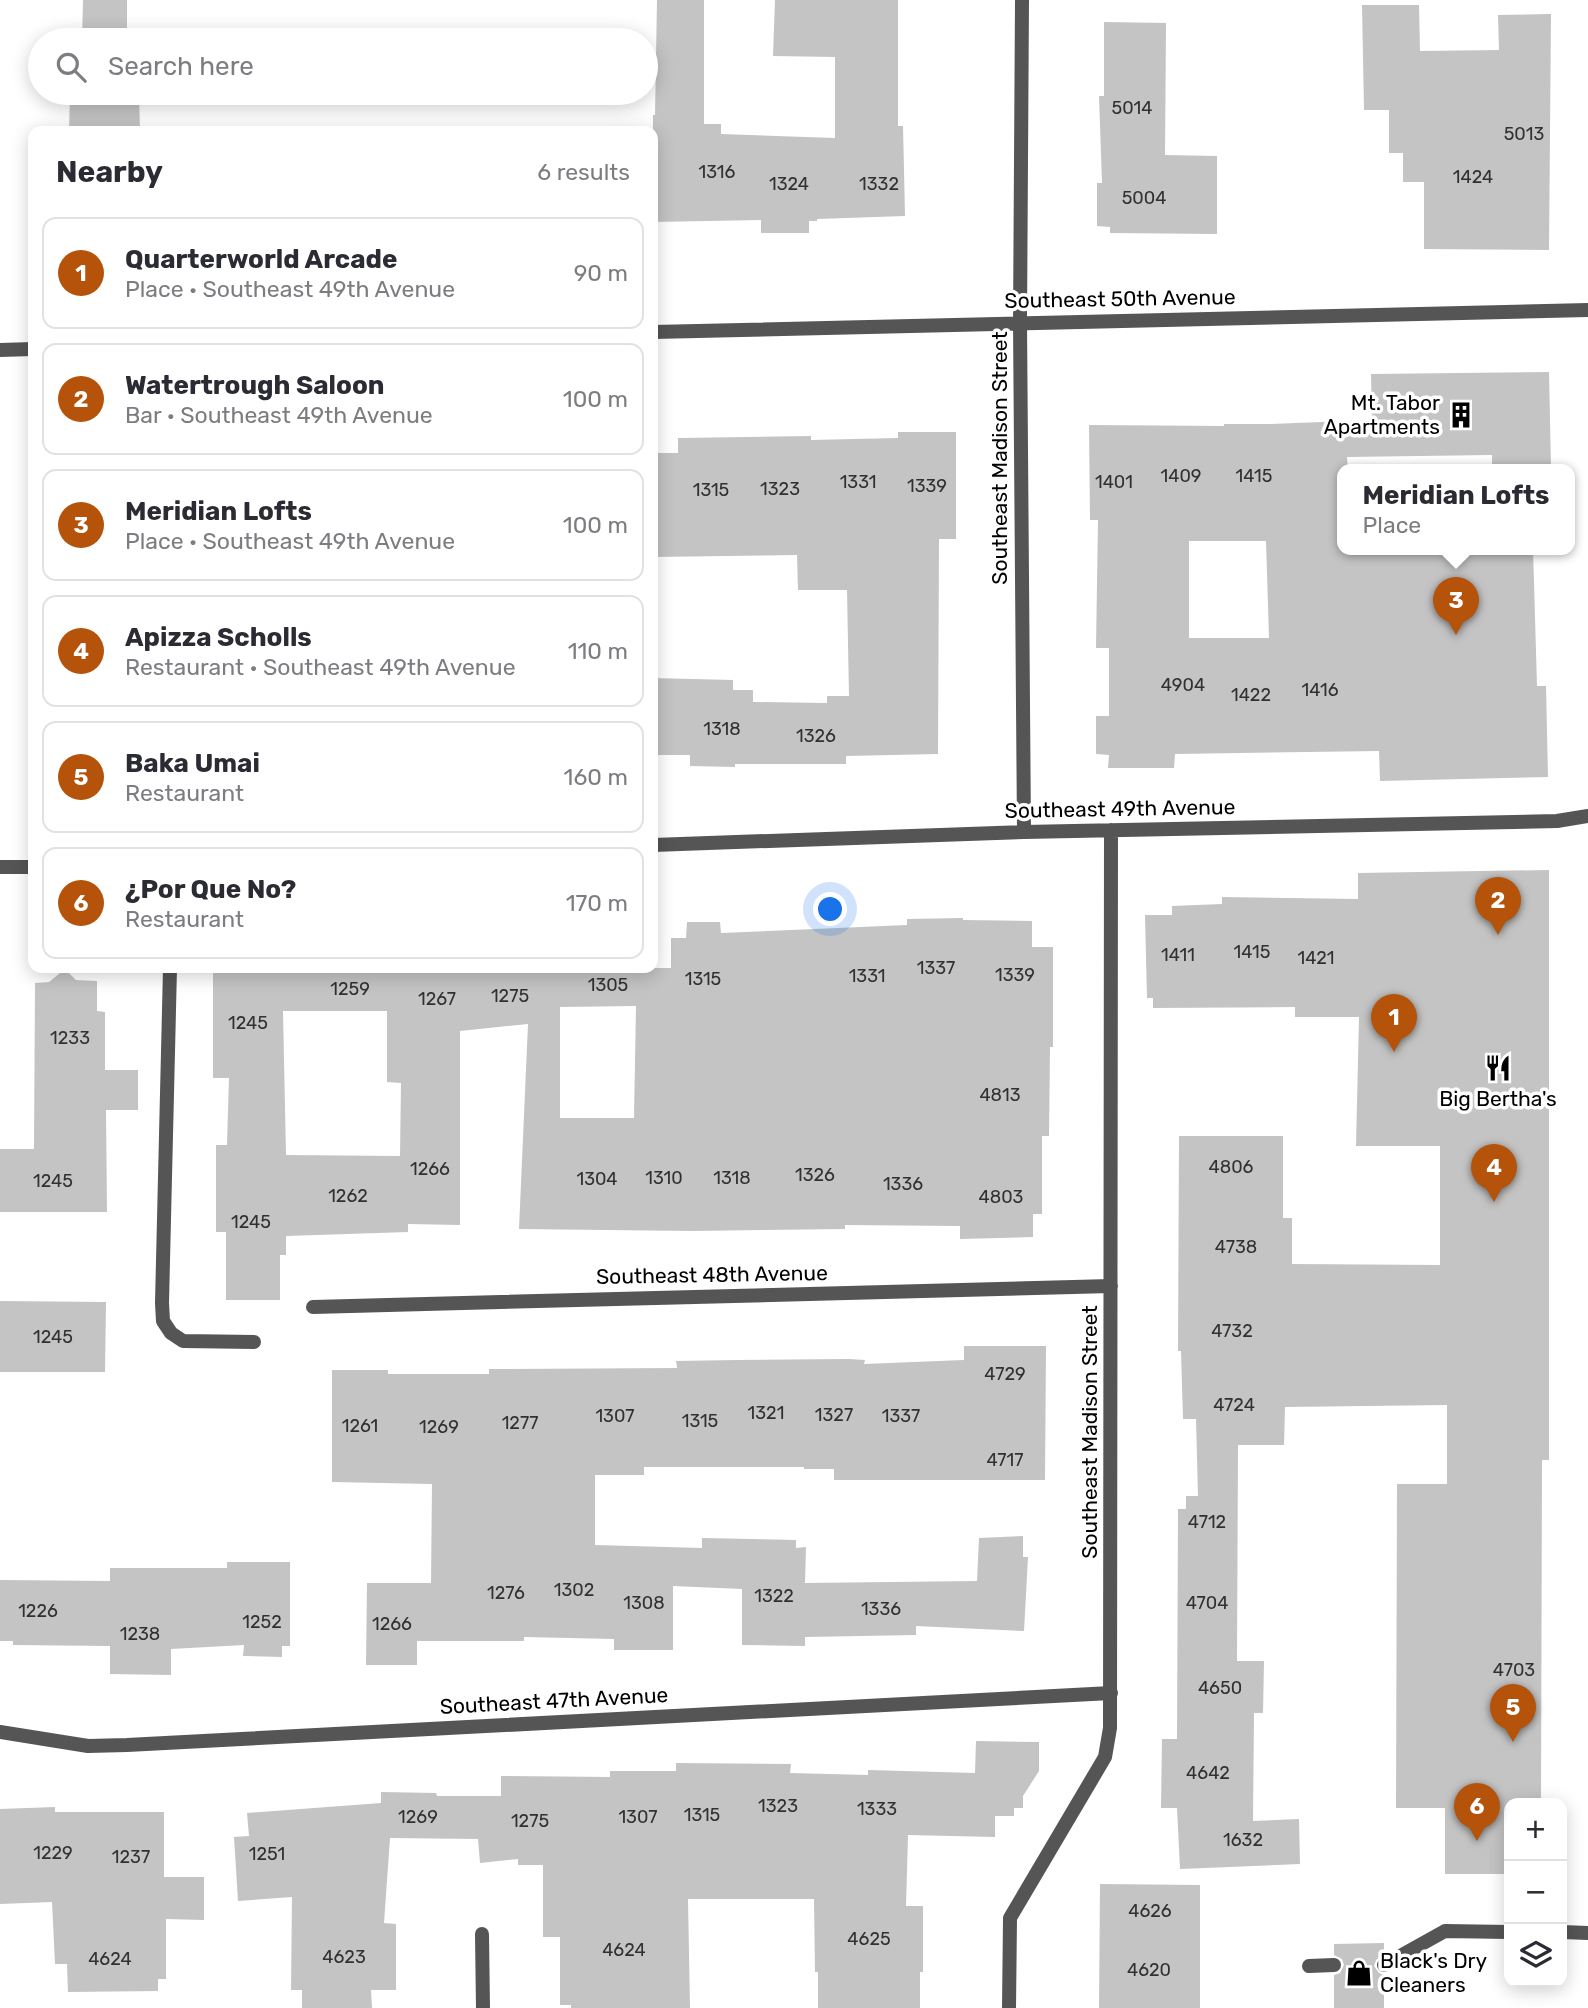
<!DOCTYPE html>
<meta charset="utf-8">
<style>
:root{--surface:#fff;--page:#f7f7f7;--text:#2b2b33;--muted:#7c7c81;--line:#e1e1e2;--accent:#b45309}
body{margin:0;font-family:Rubik,sans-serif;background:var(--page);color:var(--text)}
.controls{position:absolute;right:21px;bottom:21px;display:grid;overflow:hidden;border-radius:14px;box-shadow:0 4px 18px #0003}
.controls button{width:63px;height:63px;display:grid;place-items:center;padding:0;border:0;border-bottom:2px solid var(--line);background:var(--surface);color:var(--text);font:35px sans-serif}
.you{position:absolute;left:831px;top:910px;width:24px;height:24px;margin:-18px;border:5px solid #fff;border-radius:50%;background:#1a73e8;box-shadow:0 0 0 10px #1a73e833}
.badge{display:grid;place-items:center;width:46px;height:46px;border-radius:50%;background:var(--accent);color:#fff;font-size:23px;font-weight:700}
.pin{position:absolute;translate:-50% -58px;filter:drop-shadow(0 2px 4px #0008)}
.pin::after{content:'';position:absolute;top:37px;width:24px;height:21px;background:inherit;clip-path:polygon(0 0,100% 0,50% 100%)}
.popup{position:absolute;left:1337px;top:464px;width:238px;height:91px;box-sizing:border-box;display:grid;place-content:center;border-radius:14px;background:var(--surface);filter:drop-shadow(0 2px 5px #0005);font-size:23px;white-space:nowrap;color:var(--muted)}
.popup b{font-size:26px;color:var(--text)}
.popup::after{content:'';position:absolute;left:50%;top:100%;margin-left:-14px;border:14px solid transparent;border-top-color:var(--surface)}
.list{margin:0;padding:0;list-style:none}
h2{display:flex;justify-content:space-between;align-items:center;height:91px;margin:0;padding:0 28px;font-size:30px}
h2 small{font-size:23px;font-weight:400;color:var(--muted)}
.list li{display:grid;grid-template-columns:46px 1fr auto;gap:21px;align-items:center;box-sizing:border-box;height:112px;margin:0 14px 14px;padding:0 14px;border:2px solid var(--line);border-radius:14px}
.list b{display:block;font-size:26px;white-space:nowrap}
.list p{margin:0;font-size:23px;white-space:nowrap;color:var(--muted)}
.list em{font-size:23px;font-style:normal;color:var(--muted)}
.icon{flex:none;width:38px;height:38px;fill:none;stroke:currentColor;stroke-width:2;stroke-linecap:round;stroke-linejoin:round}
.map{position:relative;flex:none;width:1588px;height:2008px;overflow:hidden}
.search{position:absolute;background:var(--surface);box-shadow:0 4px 18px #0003;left:28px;top:28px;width:630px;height:77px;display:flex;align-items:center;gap:18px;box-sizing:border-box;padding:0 24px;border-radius:38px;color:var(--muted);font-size:26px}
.panel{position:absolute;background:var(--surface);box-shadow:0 4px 18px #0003;left:28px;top:126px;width:630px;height:847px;border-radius:14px}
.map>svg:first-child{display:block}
.building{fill:#c4c4c4;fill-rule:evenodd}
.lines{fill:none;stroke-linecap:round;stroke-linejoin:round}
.service{stroke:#555;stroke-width:14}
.minor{stroke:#555;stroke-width:14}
.labels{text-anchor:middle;stroke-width:7;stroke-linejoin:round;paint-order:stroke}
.number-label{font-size:18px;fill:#313131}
.street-label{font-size:21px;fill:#000;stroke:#fff}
.poi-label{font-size:21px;fill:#000;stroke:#fff;text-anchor:end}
</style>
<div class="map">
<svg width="1588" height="2008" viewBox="0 0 1588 2008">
<rect width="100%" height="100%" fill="#fff"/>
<path class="building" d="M 83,0 L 127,0 L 127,40 L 82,40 Z
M 657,0 L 704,0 L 704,124 L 721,124 L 721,134 L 835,138 L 835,57 L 773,56 L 775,0 L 898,0 L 898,126 L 903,126 L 905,216 L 817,219 L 817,221 L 809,221 L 809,233 L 761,233 L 761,220 L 653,222 L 653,115 L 655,115 Z
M 1362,5 L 1419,5 L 1420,51 L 1499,50 L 1498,15 L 1551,14 L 1549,250 L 1424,249 L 1424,182 L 1403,182 L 1403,153 L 1389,153 L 1389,110 L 1364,110 Z
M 1104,22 L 1166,23 L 1165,155 L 1217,156 L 1217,234 L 1110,233 L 1110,227 L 1097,226 L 1097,183 L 1102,183 L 1099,96 L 1104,96 Z
M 70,93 L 139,93 L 140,131 L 69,131 Z
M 1549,372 L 1551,469 L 1492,469 L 1492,455 L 1347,457 L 1348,469 L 1342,469 L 1342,549 L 1533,549 L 1537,686 L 1546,686 L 1548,777 L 1380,781 L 1379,751 L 1175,754 L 1174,768 L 1108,768 L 1109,755 L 1096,754 L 1096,716 L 1109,716 L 1109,648 L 1096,648 L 1098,520 L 1090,520 L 1089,425 L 1224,426 L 1224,424 L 1271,424 L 1372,420 L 1371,374 ZM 1189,541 L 1266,541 L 1269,638 L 1189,638 Z
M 898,432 L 956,432 L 956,539 L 939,539 L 938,754 L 846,756 L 846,764 L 735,764 L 735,767 L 690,766 L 690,755 L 653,755 L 653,678 L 733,680 L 733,690 L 753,690 L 753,702 L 827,703 L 827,696 L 849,696 L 847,590 L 798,590 L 797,555 L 653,557 L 653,453 L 678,453 L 678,438 L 811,436 L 811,440 L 898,438 Z
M 1549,870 L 1549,1460 L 1542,1460 L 1541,1803 L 1509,1803 L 1509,1874 L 1445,1874 L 1445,1808 L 1396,1808 L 1397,1484 L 1447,1484 L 1447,1405 L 1285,1407 L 1284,1445 L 1238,1445 L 1237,1661 L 1264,1661 L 1263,1713 L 1254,1713 L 1253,1821 L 1299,1819 L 1300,1864 L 1180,1869 L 1177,1808 L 1161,1808 L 1162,1739 L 1177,1739 L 1178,1509 L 1186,1509 L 1186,1496 L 1198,1496 L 1196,1419 L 1183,1419 L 1181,1351 L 1178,1351 L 1179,1136 L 1283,1136 L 1283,1218 L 1292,1218 L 1292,1264 L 1440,1265 L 1440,1146 L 1356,1146 L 1359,1017 L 1295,1017 L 1295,1007 L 1153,1008 L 1153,998 L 1147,998 L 1145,915 L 1172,915 L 1172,906 L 1222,904 L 1222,897 L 1358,899 L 1358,873 Z
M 963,918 L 963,920 L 1032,921 L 1032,947 L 1053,947 L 1053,1047 L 1050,1047 L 1049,1136 L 1042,1136 L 1042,1214 L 1033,1214 L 1033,1237 L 960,1239 L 960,1226 L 845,1225 L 845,1229 L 693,1231 L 519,1229 L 528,1024 L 460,1031 L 460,1225 L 408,1224 L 408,1232 L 286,1236 L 286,1255 L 280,1255 L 280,1300 L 226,1300 L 226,1232 L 216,1232 L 216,1145 L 227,1145 L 229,1078 L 213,1078 L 213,968 L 671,968 L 671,938 L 686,938 L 687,922 L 720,922 L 721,933 L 907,925 L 907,919 ZM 636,1006 L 634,1118 L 560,1118 L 560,1007 ZM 283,1011 L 387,1011 L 387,1082 L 401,1083 L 400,1156 L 286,1155 Z
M 65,969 L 76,980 L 97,981 L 97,1011 L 105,1012 L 105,1070 L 138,1070 L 138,1110 L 106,1110 L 107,1212 L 0,1212 L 0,1149 L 34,1149 L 35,983 L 49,982 Z
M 0,1301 L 106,1302 L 105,1372 L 0,1372 Z
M 964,1346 L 1046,1346 L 1045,1480 L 834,1480 L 834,1469 L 804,1469 L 804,1467 L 644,1467 L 644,1475 L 595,1475 L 595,1545 L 702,1548 L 702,1538 L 796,1540 L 796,1548 L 806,1547 L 805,1583 L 977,1581 L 979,1538 L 1023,1536 L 1023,1557 L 1028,1557 L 1024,1631 L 916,1626 L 916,1635 L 805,1637 L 805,1646 L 742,1645 L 742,1589 L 673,1586 L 673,1650 L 614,1650 L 614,1639 L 524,1637 L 524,1641 L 417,1641 L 417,1665 L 366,1665 L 367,1583 L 431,1583 L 432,1484 L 332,1482 L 332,1370 L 388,1370 L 388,1374 L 489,1374 L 489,1369 L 677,1368 L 676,1361 L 737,1360 L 849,1359 L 865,1360 L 864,1364 L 964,1360 Z
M 227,1562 L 290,1562 L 290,1646 L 282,1646 L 282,1657 L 243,1656 L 244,1645 L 171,1649 L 171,1675 L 110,1674 L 110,1646 L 13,1645 L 13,1641 L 0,1641 L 0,1580 L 110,1581 L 110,1568 L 227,1568 Z
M 976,1741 L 1039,1742 L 1039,1771 L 1023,1796 L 1023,1808 L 1014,1808 L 1014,1816 L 995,1816 L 995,1837 L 908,1835 L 906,1906 L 923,1906 L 923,1972 L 920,1972 L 920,2008 L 818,2008 L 818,1972 L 815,1972 L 814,1899 L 688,1899 L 690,2008 L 571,2008 L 571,2005 L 560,2005 L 560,1937 L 543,1937 L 543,1865 L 518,1865 L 518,1859 L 480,1863 L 478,1839 L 390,1838 L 384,1923 L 396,1924 L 396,1990 L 371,1990 L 372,2008 L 302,2008 L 302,1990 L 291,1990 L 292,1897 L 238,1901 L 234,1837 L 249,1836 L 247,1813 L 381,1803 L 381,1792 L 436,1793 L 437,1796 L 501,1796 L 501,1776 L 610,1777 L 610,1771 L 676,1771 L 676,1763 L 791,1764 L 790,1773 L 868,1775 L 868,1770 L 975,1773 Z
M 55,1807 L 55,1812 L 164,1812 L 164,1877 L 204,1877 L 204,1920 L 166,1919 L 166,1979 L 158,1979 L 158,1991 L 68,1992 L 67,1964 L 55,1964 L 52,1902 L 0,1904 L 0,1809 Z
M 1100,1884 L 1200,1885 L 1200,2008 L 1099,2008 Z
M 1384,1943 L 1384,1954 L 1376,1960 L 1374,1966 L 1379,1973 L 1384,1975 L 1384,2008 L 1334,2008 L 1334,1975 L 1340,1973 L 1344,1965 L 1342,1959 L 1334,1955 L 1334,1944 Z"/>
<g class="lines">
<path class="service" d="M 170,968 L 162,1303 L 163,1321 L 171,1333 L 183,1341 L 254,1342
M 1562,1932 L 1588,1933
M 1384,1965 L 1445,1931 L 1509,1932
M 1309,1966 L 1334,1965"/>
<path class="minor" d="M 1022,0 L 1020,322 L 1024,832
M 653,332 L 1588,310
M 0,350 L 33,349
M 653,845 L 1024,832 L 1557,821 L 1588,816
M 0,867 L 33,867
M 313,1307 L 1111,1286
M 0,1732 L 88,1746 L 127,1745 L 1111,1693
M 482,1934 L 483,2008
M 1009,2008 L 1010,1918 L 1105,1757 L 1110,1728 L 1111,830"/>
</g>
<defs>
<g id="building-bare" transform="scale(2.1)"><path d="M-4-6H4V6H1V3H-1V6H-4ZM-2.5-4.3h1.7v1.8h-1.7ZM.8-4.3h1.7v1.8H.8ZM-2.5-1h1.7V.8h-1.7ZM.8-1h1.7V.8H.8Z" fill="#000" stroke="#fff" stroke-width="2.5" paint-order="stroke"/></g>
<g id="restaurant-bare" transform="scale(2.1)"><path d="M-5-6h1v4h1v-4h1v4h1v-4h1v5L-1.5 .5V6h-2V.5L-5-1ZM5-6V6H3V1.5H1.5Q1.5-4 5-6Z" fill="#000" stroke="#fff" stroke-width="2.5" paint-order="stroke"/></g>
<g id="shop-bare" transform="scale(2.1)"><path d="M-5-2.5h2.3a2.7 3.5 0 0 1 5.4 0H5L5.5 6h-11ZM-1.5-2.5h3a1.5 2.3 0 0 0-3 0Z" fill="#000" stroke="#fff" stroke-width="2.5" paint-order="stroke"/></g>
</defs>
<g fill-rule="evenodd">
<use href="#building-bare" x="1461" y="415"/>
<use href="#restaurant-bare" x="1498" y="1068"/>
<use href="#shop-bare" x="1359" y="1973"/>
</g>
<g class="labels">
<g class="number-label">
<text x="1132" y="114">5014</text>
<text x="1524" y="140">5013</text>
<text x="717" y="178">1316</text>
<text x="1473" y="183">1424</text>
<text x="789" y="190">1324</text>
<text x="879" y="190">1332</text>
<text x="1144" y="204">5004</text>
<text x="1181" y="482">1409</text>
<text x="1254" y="482">1415</text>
<text x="858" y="488">1331</text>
<text x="1114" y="488">1401</text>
<text x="927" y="492">1339</text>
<text x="780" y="495">1323</text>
<text x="711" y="496">1315</text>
<text x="1183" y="691">4904</text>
<text x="1320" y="696">1416</text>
<text x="1251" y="701">1422</text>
<text x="722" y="735">1318</text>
<text x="816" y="742">1326</text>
<text x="1252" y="958">1415</text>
<text x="1178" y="961">1411</text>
<text x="1316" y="964">1421</text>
<text x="936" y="974">1337</text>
<text x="1015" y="981">1339</text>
<text x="867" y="982">1331</text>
<text x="703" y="985">1315</text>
<text x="608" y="991">1305</text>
<text x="350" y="995">1259</text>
<text x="510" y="1002">1275</text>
<text x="437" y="1005">1267</text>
<text x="248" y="1029">1245</text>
<text x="70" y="1044">1233</text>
<text x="1000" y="1101">4813</text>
<text x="1231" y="1173">4806</text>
<text x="430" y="1175">1266</text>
<text x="815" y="1181">1326</text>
<text x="664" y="1184">1310</text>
<text x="732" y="1184">1318</text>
<text x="597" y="1185">1304</text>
<text x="53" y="1187">1245</text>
<text x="903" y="1190">1336</text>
<text x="348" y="1202">1262</text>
<text x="1001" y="1203">4803</text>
<text x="251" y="1228">1245</text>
<text x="1236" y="1253">4738</text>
<text x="1232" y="1337">4732</text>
<text x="53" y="1343">1245</text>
<text x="1005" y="1380">4729</text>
<text x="1234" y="1411">4724</text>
<text x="766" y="1419">1321</text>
<text x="834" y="1421">1327</text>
<text x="615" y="1422">1307</text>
<text x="901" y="1422">1337</text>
<text x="700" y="1427">1315</text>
<text x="520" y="1429">1277</text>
<text x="360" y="1432">1261</text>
<text x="439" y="1433">1269</text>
<text x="1005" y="1466">4717</text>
<text x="1207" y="1528">4712</text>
<text x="574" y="1596">1302</text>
<text x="506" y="1599">1276</text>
<text x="774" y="1602">1322</text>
<text x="644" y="1609">1308</text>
<text x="1207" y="1609">4704</text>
<text x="881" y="1615">1336</text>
<text x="38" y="1617">1226</text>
<text x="262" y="1628">1252</text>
<text x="392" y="1630">1266</text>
<text x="140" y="1640">1238</text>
<text x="1514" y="1676">4703</text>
<text x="1220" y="1694">4650</text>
<text x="1208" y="1779">4642</text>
<text x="778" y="1812">1323</text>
<text x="877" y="1815">1333</text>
<text x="702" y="1821">1315</text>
<text x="418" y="1823">1269</text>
<text x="638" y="1823">1307</text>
<text x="530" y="1827">1275</text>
<text x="1243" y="1846">1632</text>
<text x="53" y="1859">1229</text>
<text x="267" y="1860">1251</text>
<text x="131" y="1863">1237</text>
<text x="1150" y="1917">4626</text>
<text x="869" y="1945">4625</text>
<text x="624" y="1956">4624</text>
<text x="344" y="1963">4623</text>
<text x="110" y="1965">4624</text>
<text x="1149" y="1976">4620</text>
</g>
<g class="street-label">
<text transform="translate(1120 299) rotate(-1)" y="7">Southeast 50th Avenue</text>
<text transform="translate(1000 458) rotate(-90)" y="7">Southeast Madison Street</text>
<text transform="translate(1120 809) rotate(-1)" y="7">Southeast 49th Avenue</text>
<text transform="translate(712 1275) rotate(-1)" y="7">Southeast 48th Avenue</text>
<text transform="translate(1090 1432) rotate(-90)" y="7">Southeast Madison Street</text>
<text transform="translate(554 1701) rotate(-3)" y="7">Southeast 47th Avenue</text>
</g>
<g class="poi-label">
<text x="1440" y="410">Mt. Tabor<tspan x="1440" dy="24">Apartments</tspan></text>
<text x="1498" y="1106" text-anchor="middle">Big Bertha's</text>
<text x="1380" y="1968" text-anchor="start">Black's Dry<tspan x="1380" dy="24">Cleaners</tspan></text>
</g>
</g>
</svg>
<div class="controls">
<button>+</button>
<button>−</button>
<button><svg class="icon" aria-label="layers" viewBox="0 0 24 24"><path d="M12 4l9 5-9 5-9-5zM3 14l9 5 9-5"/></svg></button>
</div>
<div class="you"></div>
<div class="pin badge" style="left:1394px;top:1052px">1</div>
<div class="pin badge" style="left:1498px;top:935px">2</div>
<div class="pin badge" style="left:1456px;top:635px">3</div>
<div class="popup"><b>Meridian Lofts</b>Place</div>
<div class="pin badge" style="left:1494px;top:1202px">4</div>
<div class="pin badge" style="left:1513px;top:1742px">5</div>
<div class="pin badge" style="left:1477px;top:1841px">6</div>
<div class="search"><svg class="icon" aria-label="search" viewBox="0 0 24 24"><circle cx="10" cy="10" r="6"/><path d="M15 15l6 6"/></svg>Search here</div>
<section class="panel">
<h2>Nearby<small>6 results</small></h2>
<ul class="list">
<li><span class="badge">1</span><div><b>Quarterworld Arcade</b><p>Place · Southeast 49th Avenue</p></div><em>90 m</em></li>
<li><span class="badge">2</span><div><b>Watertrough Saloon</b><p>Bar · Southeast 49th Avenue</p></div><em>100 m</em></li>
<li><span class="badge">3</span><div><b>Meridian Lofts</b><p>Place · Southeast 49th Avenue</p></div><em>100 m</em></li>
<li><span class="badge">4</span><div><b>Apizza Scholls</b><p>Restaurant · Southeast 49th Avenue</p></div><em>110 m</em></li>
<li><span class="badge">5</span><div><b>Baka Umai</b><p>Restaurant</p></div><em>160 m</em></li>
<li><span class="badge">6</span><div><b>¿Por Que No?</b><p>Restaurant</p></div><em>170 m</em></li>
</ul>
</section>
</div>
